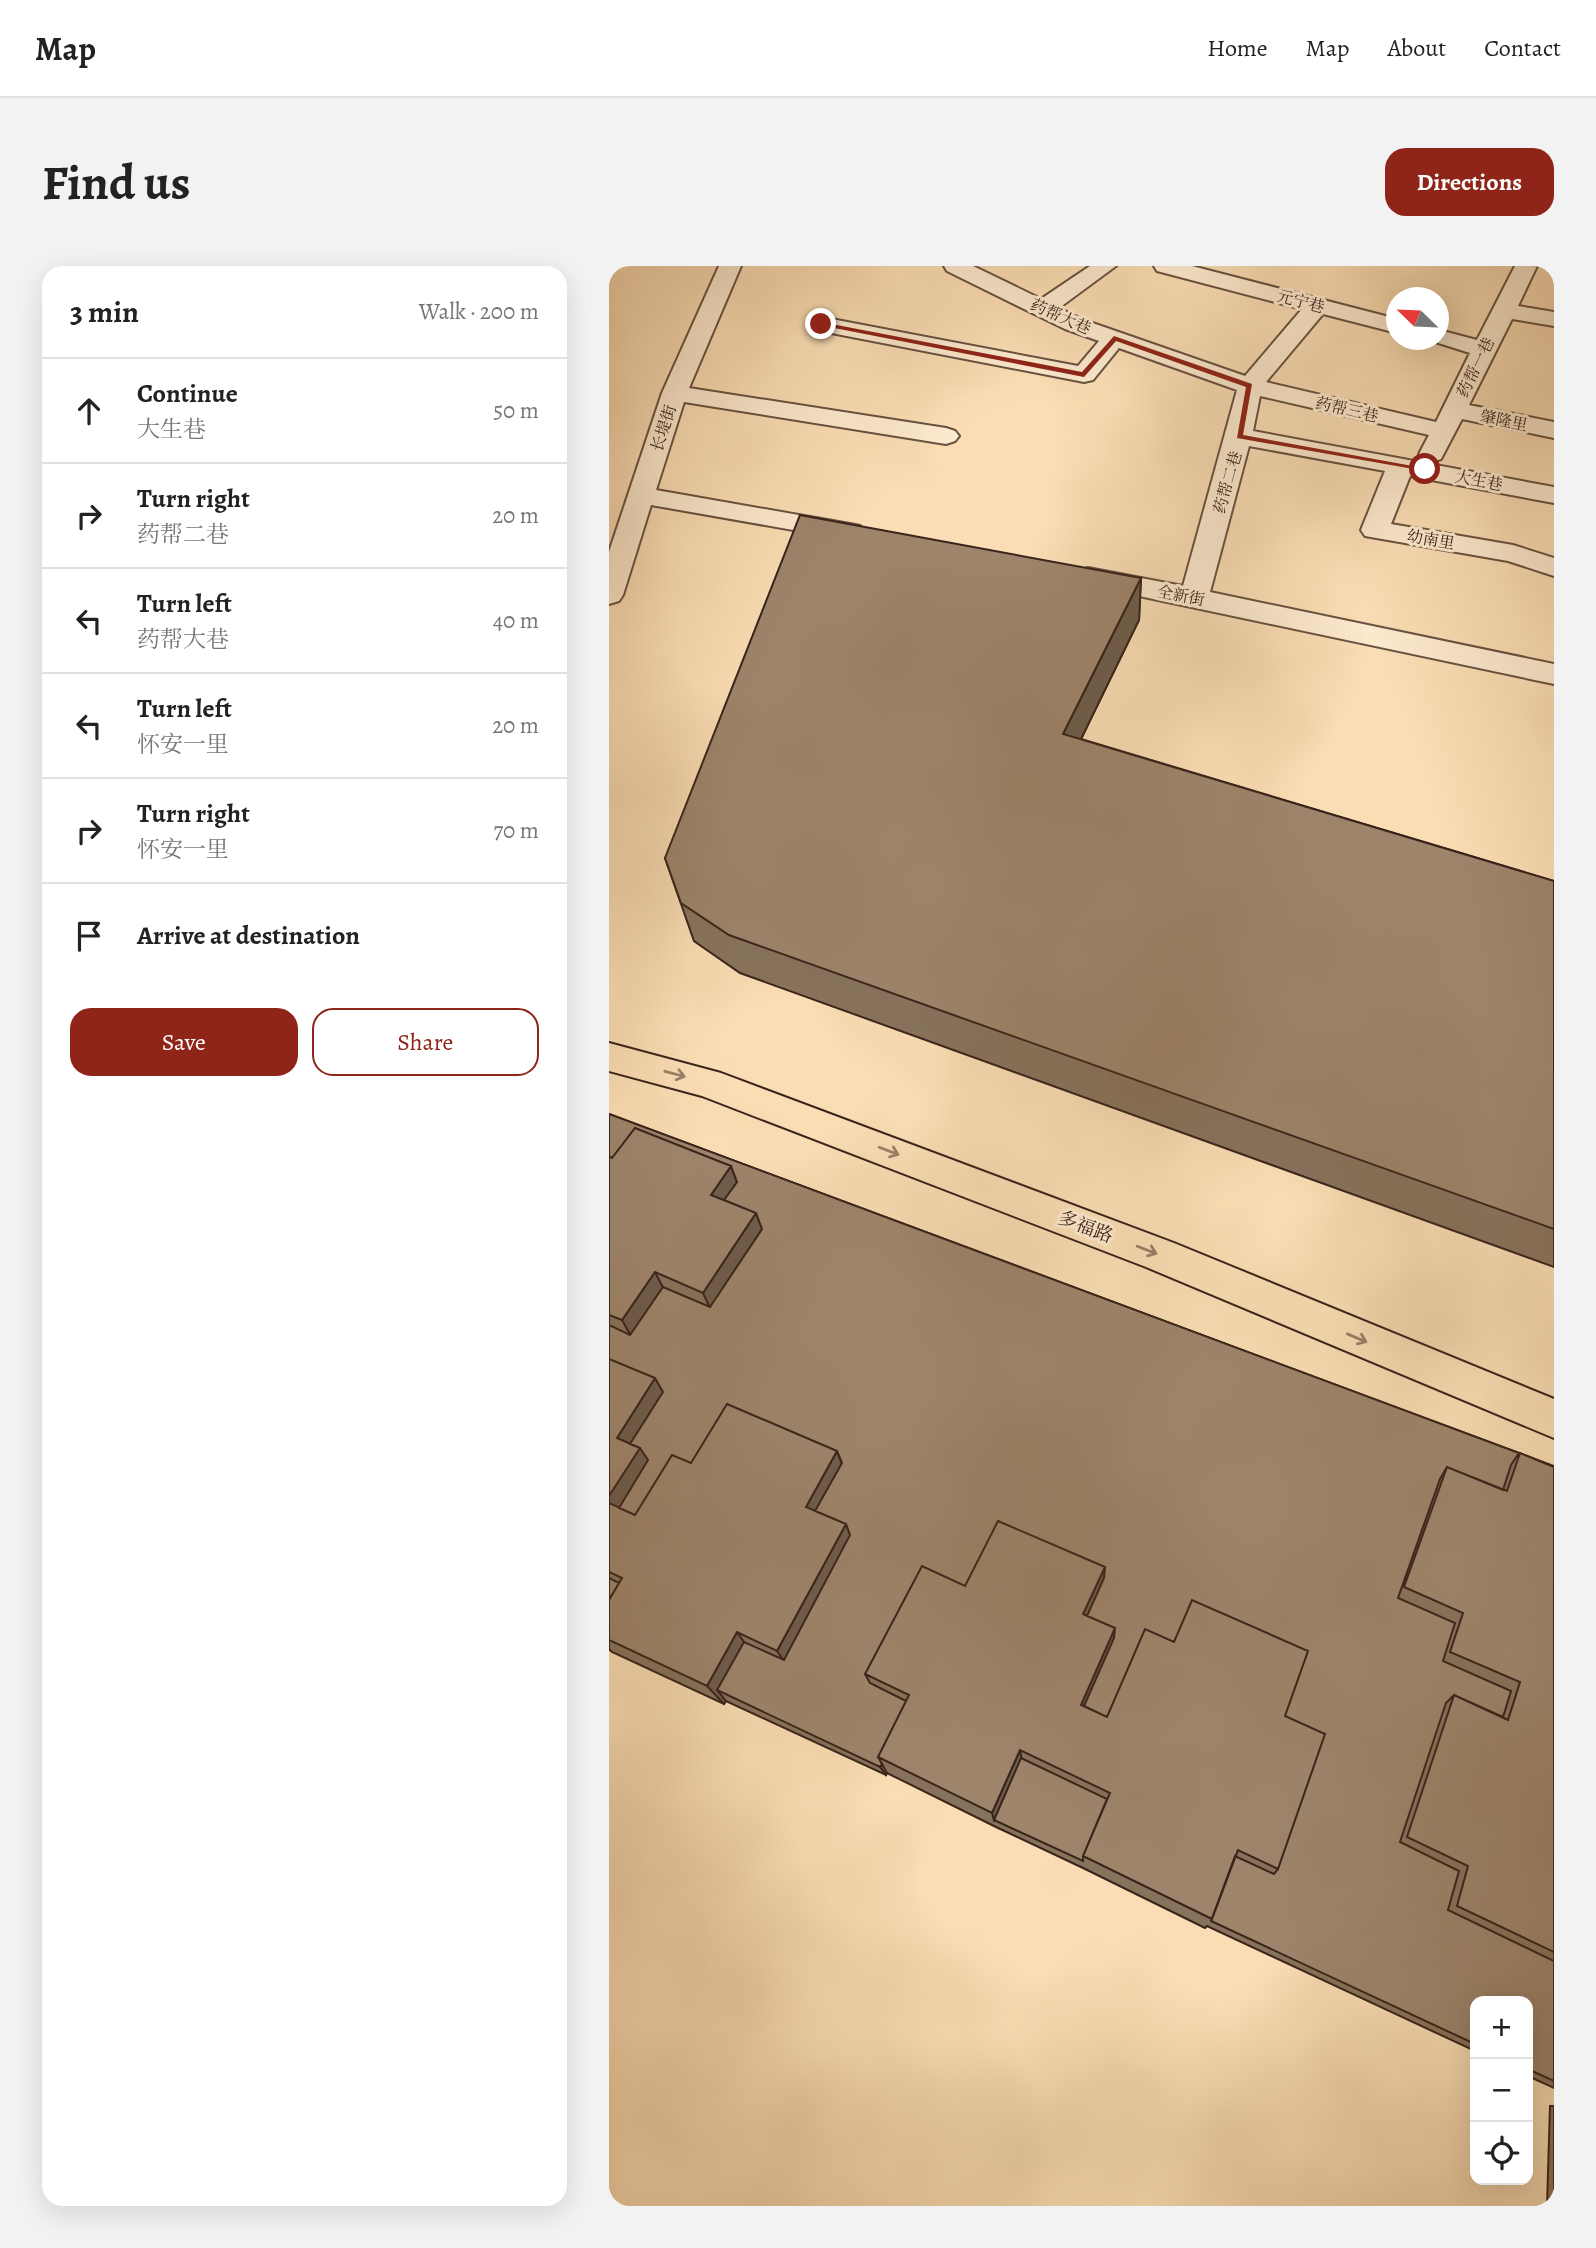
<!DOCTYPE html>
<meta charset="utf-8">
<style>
:root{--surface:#fff;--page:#f2f2f2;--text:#222;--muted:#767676;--line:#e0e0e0;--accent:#8f2418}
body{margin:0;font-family:Alegreya,"Noto Serif SC",serif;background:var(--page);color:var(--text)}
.controls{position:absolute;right:21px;bottom:21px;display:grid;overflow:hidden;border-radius:14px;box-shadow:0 7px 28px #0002}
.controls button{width:63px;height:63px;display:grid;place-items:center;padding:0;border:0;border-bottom:2px solid var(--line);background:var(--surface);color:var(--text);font:35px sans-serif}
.compass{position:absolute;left:777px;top:21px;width:63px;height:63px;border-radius:50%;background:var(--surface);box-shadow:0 7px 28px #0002;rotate:293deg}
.stop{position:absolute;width:21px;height:21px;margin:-16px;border:5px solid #8f2418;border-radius:50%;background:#fff}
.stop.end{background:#8f2418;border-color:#fff;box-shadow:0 2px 7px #0008}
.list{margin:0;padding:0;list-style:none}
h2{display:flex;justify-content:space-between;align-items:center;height:91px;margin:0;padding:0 28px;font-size:30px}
h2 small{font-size:23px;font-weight:400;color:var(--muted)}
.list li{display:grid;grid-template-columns:46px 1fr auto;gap:21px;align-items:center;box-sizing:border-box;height:105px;padding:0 28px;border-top:2px solid var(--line)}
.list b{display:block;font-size:26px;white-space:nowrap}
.list p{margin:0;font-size:23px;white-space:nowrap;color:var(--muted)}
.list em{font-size:23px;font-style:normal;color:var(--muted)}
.actions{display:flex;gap:14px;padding:21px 28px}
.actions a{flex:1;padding:16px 0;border:2px solid var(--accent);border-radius:21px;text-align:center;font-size:24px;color:var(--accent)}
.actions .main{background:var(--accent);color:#fff}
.icon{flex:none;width:38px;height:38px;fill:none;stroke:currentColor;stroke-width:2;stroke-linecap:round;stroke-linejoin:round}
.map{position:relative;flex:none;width:945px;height:1940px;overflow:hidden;border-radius:21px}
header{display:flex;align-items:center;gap:42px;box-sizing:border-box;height:98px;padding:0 35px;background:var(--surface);border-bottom:2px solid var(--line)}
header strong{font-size:33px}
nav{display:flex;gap:38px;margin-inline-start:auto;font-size:24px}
.intro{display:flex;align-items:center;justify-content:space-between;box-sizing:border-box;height:168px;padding:0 42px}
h1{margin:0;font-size:49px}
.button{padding:18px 32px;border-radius:21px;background:var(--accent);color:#fff;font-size:24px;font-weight:700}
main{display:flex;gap:42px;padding:0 42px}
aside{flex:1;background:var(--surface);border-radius:21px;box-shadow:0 7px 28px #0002}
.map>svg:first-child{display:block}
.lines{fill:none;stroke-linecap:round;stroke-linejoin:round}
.minor-casing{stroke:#695241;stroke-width:4}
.major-casing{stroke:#39241b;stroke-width:4}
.minor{fill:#fce9ce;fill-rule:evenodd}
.major{fill:#faddb4;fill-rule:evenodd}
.wall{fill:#87725c;stroke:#39241b;stroke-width:2}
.shaded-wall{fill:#6e5c4b;stroke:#39241b;stroke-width:2}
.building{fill:#9d846b;stroke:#39241b;stroke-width:2}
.oneway{stroke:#9a8068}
.route{fill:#8f2418}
.labels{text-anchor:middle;stroke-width:6;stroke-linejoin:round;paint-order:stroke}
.far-street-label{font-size:16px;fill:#39241b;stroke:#fce9ce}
.street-label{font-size:19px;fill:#39241b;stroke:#fce9ce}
</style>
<header>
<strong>Map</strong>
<nav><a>Home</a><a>Map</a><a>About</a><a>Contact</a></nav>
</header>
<div class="intro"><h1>Find us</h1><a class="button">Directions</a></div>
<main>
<aside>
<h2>3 min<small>Walk · 200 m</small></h2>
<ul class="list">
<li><svg class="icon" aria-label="ahead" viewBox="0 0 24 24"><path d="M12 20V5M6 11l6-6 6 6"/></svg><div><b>Continue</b><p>大生巷</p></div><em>50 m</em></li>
<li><svg class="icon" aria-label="right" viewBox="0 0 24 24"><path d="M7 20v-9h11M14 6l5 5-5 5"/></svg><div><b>Turn right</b><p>药帮二巷</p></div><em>20 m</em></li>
<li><svg class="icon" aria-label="left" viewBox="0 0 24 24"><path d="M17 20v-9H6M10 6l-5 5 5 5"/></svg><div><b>Turn left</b><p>药帮大巷</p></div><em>40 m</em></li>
<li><svg class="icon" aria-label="left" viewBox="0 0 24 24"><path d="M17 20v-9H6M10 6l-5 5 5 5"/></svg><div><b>Turn left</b><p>怀安一里</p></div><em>20 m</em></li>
<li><svg class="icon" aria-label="right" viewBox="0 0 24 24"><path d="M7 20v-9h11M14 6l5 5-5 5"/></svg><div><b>Turn right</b><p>怀安一里</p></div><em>70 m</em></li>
<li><svg class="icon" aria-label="arrive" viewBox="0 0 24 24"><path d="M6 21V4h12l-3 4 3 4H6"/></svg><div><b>Arrive at destination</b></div></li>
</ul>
<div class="actions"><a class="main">Save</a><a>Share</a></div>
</aside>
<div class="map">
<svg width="945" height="1940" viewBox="0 0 945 1940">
<rect width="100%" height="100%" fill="#faddb4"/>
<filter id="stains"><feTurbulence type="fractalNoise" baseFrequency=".00286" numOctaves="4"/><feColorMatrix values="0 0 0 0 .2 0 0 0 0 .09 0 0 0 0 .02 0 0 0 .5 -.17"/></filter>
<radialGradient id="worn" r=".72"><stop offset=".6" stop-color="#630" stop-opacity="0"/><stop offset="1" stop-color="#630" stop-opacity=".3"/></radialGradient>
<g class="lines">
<g class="minor-casing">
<path id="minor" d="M 110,0 L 132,0 L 80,122 L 337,162 L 346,165 L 350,170 L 346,175 L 337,178 L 75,136 L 47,224 L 241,258 L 251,260 L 255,266 L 251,272 L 241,274 L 42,239 L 14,329 L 10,335 L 0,338 L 0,286 L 53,127 Z
M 335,0 L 364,0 L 432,33 L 481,0 L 507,0 L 450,42 L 472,53 L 636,110 L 693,43 L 548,5 L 545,0 L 583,0 L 788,53 L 788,67 L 714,48 L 657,116 L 827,156 L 861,87 L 820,74 L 830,74 L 830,64 L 868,74 L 906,0 L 928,0 L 909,40 L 945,46 L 945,60 L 903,53 L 860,139 L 945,156 L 945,172 L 853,153 L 832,193 L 823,196 L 814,193 L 810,188 L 820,169 L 651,130 L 644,165 L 945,221 L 945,237 L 801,210 L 782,258 L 904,279 L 945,292 L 945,310 L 899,295 L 756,270 L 752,264 L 776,205 L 640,180 L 601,326 L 945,398 L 945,418 L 469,317 L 465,311 L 469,305 L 479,302 L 574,320 L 628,124 L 510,82 L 484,114 L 475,116 L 212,65 L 204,63 L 200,58 L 204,53 L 212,51 L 469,100 L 490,75 L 456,63 L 338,5 Z"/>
</g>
<g class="major-casing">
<path id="major" d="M 0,777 L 112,807 L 565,977 L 945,1133 L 945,1172 L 537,1001 L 93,830 L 0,805 Z"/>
</g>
<use href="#minor" class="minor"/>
<use href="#major" class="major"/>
</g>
<path class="wall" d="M 532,312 L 530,354 L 472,473 L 945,615 L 945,1001 L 131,707 L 85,675 L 56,592 Z
M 0,848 L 945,1200 L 945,1822 L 919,1810 L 919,1735 L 866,1735 L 866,1785 L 598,1660 L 596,1662 L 474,1602 L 387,1561 L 278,1507 L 277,1509 L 117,1435 L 115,1438 L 3,1386 L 0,1383 Z
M 941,1840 L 945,1840 L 945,1940 L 938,1940 Z"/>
<path class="shaded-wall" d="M 532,312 L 530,354 L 455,508 L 454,468 Z
M 122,900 L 135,936 L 109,945 L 102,929 Z
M 147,947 L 160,981 L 109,1059 L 94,1027 Z
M 46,1006 L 63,1039 L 31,1086 L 13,1054 Z
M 46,1112 L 64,1142 L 50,1209 L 22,1254 L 0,1240 L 0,1230 L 8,1172 Z
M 228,1185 L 238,1212 L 214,1257 L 197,1241 Z
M 237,1258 L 247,1283 L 182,1405 L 168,1385 Z
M 496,1301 L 494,1325 L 478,1360 L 474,1348 Z
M 506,1362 L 504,1383 L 475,1449 L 472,1439 Z
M 128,1366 L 143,1387 L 108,1424 L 117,1435 L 115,1438 L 98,1420 Z
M 411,1484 L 414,1500 L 385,1554 L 383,1547 Z
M 273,1498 L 278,1507 L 277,1509 L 271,1501 Z"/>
<path class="building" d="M 191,249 L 532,312 L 454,468 L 945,615 L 945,963 L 120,669 L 72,637 L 56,592 Z
M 0,848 L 910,1187 L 902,1199 L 894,1224 L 838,1201 L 831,1213 L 789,1332 L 846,1357 L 834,1395 L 902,1425 L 894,1451 L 845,1429 L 837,1437 L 791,1576 L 850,1605 L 839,1644 L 945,1695 L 945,1815 L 919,1803 L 919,1735 L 866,1735 L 866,1778 L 602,1655 L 626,1590 L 665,1608 L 669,1603 L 716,1468 L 676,1450 L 699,1385 L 583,1334 L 565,1376 L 536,1363 L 498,1451 L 475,1440 L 505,1372 L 506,1362 L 478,1350 L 495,1312 L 496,1301 L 389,1255 L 356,1320 L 313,1300 L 256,1408 L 261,1417 L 297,1435 L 269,1491 L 273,1498 L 271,1501 L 108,1424 L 135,1376 L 175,1394 L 241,1269 L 237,1258 L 206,1245 L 233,1197 L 228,1185 L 118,1138 L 82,1197 L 63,1189 L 26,1249 L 10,1242 L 39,1194 L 31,1182 L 21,1178 L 54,1126 L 46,1112 L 0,1093 L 0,1059 L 21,1069 L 54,1021 L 101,1041 L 153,963 L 147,947 L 115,934 L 128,916 L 122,900 L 26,862 L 3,892 L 0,890 Z
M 26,862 L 122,900 L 102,929 L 147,947 L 94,1027 L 46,1006 L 13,1054 L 0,1049 L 0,890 L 3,892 Z
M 0,1093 L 46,1112 L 8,1172 L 31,1182 L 0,1230 Z
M 118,1138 L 228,1185 L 197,1241 L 237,1258 L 168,1385 L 128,1366 L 98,1420 L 0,1374 L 0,1334 L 13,1312 L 0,1306 L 0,1237 L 26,1249 L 63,1189 L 82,1197 Z
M 911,1187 L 945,1201 L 945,1686 L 848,1640 L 859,1600 L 798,1571 L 845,1429 L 899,1454 L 911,1416 L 841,1386 L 854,1347 L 795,1321 L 838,1201 L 898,1225 Z
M 389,1255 L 496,1301 L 474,1348 L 506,1362 L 472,1439 L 498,1451 L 536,1363 L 565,1376 L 583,1334 L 699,1385 L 676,1450 L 716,1468 L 669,1603 L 629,1584 L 603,1653 L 474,1590 L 501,1527 L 411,1484 L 383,1547 L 269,1491 L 300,1429 L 256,1408 L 313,1300 L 356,1320 Z
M 0,1312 L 10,1317 L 0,1334 Z
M 412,1492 L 498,1533 L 474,1590 L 474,1595 L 385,1554 Z"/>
<defs><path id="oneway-shaft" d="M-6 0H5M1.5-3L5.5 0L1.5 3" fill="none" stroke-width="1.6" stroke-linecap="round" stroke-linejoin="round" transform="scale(1.75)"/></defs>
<g class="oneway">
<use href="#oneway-shaft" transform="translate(66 808) rotate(15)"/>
<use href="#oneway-shaft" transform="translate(280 885) rotate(21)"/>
<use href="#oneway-shaft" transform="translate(538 984) rotate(21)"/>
<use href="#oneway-shaft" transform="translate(748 1072) rotate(23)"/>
</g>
<path class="route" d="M 212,56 L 473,106 L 505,70 L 643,118 L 634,169 L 820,203 L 816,205 L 628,172 L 637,121 L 507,75 L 475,111 L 210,59 Z"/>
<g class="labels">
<g class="far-street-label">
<text transform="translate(692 35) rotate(15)" y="6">元宁巷</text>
<text transform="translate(452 50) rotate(24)" y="6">药帮大巷</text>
<text transform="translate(866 101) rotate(-64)" y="6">药帮一巷</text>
<text transform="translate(738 143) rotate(13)" y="6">药帮三巷</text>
<text transform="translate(895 154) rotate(12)" y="6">肇隆里</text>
<text transform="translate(54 162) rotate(-72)" y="6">长堤街</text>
<text transform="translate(870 214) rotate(11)" y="6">大生巷</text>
<text transform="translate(618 216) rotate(-74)" y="6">药帮二巷</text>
<text transform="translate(822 273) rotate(10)" y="6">幼南里</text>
<text transform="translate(572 329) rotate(11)" y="6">全新街</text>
</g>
<g class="street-label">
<text transform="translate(477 960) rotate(21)" y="7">多福路</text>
</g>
</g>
<rect width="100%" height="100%" filter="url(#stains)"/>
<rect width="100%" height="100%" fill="url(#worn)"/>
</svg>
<div class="controls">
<button>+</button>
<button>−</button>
<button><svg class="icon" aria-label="locate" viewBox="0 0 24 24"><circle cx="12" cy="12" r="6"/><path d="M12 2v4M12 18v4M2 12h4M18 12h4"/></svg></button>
</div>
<svg class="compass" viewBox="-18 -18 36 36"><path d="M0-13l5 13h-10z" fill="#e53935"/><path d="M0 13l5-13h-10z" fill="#767676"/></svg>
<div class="stop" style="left:816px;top:203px"></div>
<div class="stop end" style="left:212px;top:58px"></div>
</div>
</main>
